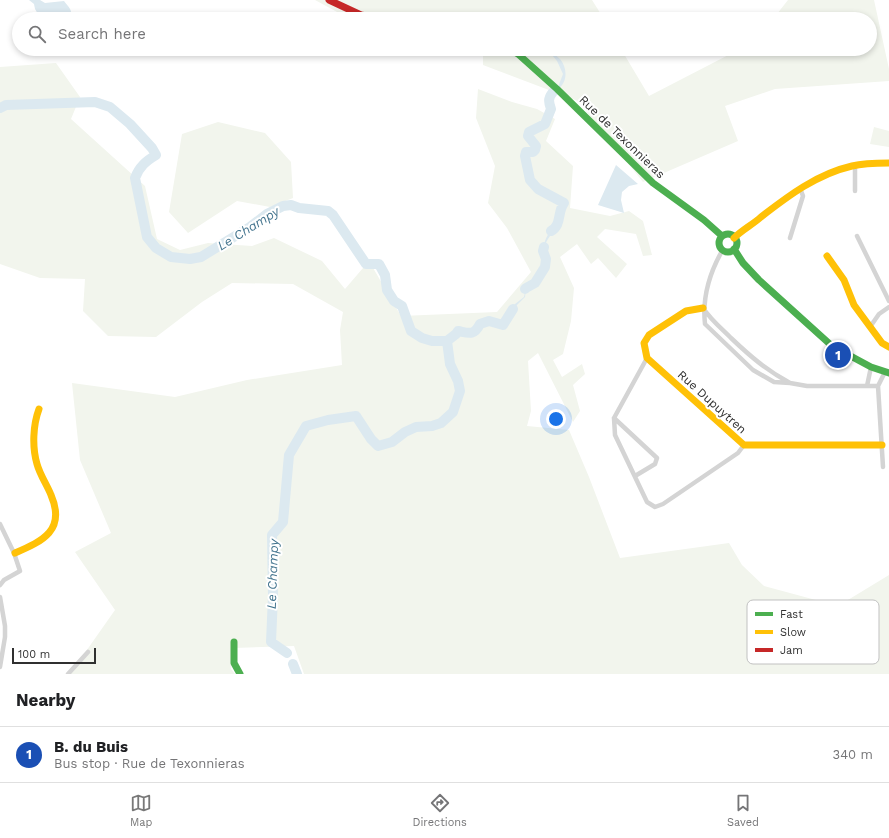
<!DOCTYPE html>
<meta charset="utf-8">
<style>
:root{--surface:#fff;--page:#f2f2f2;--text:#202124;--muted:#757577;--line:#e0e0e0;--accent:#787878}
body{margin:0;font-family:"Work Sans",sans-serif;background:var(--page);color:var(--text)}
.scale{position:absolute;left:12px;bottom:10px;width:84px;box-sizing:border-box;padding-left:4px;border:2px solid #303030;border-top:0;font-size:11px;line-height:14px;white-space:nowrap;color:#303030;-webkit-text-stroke:3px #fff;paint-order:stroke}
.you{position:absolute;left:556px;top:419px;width:14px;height:14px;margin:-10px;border:3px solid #fff;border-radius:50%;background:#1a73e8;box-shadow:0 0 0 6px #1a73e833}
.badge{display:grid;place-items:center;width:26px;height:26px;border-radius:50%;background:var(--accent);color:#fff;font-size:13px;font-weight:700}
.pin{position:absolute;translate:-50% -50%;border:2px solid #fff;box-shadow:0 1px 4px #0006}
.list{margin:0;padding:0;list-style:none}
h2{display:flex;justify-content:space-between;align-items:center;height:52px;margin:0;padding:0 16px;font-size:17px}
h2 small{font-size:13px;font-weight:400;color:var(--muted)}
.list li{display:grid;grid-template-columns:26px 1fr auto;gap:12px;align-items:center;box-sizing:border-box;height:56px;padding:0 16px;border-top:1px solid var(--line)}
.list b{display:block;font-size:15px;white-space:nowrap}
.list p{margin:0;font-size:13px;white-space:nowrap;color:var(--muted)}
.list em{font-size:13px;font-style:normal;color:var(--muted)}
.icon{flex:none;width:22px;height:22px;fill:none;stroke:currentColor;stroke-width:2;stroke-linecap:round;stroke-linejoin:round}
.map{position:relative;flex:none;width:889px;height:674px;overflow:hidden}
.search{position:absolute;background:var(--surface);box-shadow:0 2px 6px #0003;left:12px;right:12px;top:12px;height:44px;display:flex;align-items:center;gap:10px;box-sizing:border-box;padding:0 14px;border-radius:22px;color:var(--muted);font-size:15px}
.sheet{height:108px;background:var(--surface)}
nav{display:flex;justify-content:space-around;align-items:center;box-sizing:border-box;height:56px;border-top:1px solid var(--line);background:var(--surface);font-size:11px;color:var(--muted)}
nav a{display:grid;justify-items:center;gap:2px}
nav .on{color:var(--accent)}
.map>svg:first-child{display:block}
.green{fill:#f2f5ed}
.water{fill:#dce9f0}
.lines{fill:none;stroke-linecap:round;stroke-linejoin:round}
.river{stroke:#dce9f0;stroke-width:10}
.street{stroke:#d4d4d4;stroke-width:4.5}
.fast{stroke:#4caf50;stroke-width:7}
.slow{stroke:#ffc107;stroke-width:7}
.jam{stroke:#c62828;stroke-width:7}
.labels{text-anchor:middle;stroke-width:4;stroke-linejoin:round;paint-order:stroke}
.street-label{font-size:12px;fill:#303030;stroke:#fff}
.water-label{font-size:13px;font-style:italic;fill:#43748e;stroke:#fff}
.key{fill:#fff;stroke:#c1c1c1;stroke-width:1}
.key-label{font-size:11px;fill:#303030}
</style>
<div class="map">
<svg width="889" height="674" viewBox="0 0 889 674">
<rect width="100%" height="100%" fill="#fff"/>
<path class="green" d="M 315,0 L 592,0 L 604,19 L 350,19 Z
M 788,0 L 874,0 L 889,69 L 889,81 L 775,89 L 725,106 L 738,141 L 643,182 L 578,101 L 483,65 L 483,49 L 621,49 L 649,96 L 740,49 L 870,49 L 870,19 L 773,19 Z
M 56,63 L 80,97 L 71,119 L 145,186 L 157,239 L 180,250 L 208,243 L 252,246 L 274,238 L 322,261 L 345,289 L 369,261 L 401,316 L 497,312 L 531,272 L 507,228 L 488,203 L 495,166 L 476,118 L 478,89 L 512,102 L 537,109 L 555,119 L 546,141 L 573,166 L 570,208 L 610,216 L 629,211 L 643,221 L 652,255 L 643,256 L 636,234 L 605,229 L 597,237 L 627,264 L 616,278 L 598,258 L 591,264 L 577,244 L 560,257 L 574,288 L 571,321 L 563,354 L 553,360 L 562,377 L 582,364 L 585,374 L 573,385 L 580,411 L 573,422 L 538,353 L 528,361 L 531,411 L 527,426 L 569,430 L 589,477 L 620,558 L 729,543 L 742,565 L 764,586 L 838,606 L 889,575 L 889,674 L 304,674 L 294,646 L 234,648 L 231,669 L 235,674 L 70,674 L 115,610 L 75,552 L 111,533 L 80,460 L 72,383 L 175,397 L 247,380 L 342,365 L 340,330 L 343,312 L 293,284 L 232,283 L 202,302 L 156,337 L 108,336 L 83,311 L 85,279 L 40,278 L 0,264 L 0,67 Z
M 218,122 L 265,133 L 291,162 L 293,198 L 270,207 L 237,201 L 188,233 L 169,212 L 182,134 Z
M 874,127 L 889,131 L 889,147 L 870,144 Z"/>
<path class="water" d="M 29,0 L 40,0 L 45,3 L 64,1 C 69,8 74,10 69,19 L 41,19 L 35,9 L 34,4 Z
M 547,49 L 552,49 C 553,54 556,55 560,59 C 567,67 568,81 559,88 L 558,87 L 563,74 L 557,61 Z
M 552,93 L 553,94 L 550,100 L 553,107 L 549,115 L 547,126 L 533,131 L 530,135 L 537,143 L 538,150 C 535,155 533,155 528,154 L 527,156 C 528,162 528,171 531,177 C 537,192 565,194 567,204 C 557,207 561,220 558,228 C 550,235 544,242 544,253 L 548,258 C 546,266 542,280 535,284 C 533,286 529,287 526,289 L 525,297 L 517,305 L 507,323 L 502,326 L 489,323 L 479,326 L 480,330 L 468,336 L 458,333 L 455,338 L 450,342 C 447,361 465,376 462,394 C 454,433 433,421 407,433 C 398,437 392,448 381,449 C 375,449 373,445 370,441 L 371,438 L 378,446 L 384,446 L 412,429 L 432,426 L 441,423 L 453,412 L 460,391 L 458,381 L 450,364 L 447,341 L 456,334 L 458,331 C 469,332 473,338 480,324 C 488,320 494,323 503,325 L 515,304 L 524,297 L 526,288 L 535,283 L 538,280 L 545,267 L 546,259 C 541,252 544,239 550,232 C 552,230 555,229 557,227 C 561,219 557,212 564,203 C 548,189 532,195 527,168 C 527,162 525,157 526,152 L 533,152 L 535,150 L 536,146 L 528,136 L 529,132 L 545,124 L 551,109 L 548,101 L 550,95 Z
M 616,165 L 638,184 L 629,186 L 622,192 L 621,200 L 624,213 L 598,205 Z"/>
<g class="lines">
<path class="river" d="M 0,108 L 6,105 L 95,102 L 110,107 L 130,124 L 152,148 L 156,155 C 146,161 139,167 135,178 L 147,237 L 156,248 L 171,257 L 190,259 L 201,257 L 250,227 L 267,214 L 283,206 L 291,205 L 299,208 L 328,211 L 333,215 L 366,264 L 379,264 L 385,275 L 387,290 L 394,301 L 402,306 L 411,331 L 422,338 L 432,341 L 447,341 L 450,364 L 458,381 L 460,391 L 453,412 L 441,423 L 432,426 L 416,427 L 405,432 L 392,442 L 378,446 L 371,439 L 356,416 L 328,420 L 306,426 L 289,455 L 283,522 L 272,535 L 273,596 L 271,642 L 287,653
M 551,231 C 562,225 557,212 564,203 L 538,189 L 530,180 L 525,156 L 526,152 L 533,152 L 535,150 L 536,146 L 528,136 L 529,132 L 545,124 L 551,109 C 548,101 548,97 555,90
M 525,289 L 526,288 L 535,283 L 545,267 L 546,259 L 543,251 L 544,247
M 447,341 L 456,334 L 458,331 C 469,333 474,336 480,324 L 489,321 L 503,325 L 513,309
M 293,664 L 297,674"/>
<path class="street" d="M 855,165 L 855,191
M 857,236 L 889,301
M 790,238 L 803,196 L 800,188
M 703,308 C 711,320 721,328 731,338 C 751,357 765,369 790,383 L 774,382 L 753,370 L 705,324 C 702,297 709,274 722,251
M 870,327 L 879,314 L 889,307
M 647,358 L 614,418 L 615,435 L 647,502 L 655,507 L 663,504 L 738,453 L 744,445
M 790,383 L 807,386 L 878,386
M 867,386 L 871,367
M 614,418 L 657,458 L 655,464 L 635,476
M 883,467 L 878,386 L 885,372
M 0,524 L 14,553 L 20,571 L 4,580 L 0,585
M 0,597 L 5,626 L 5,637 L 0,667
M 68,674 L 88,652"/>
<path class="fast" d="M 510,49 L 518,54 L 557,89 L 653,183 L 704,220 L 722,236
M719 243a9 9 0 1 1 18 0a9 9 0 1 1-18 0Z
M 734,249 L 743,263 L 759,280 L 832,346 L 871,367 L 889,373
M 234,642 L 234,663 L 240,674"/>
<path class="slow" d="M 734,238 C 742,230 752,225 761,217 C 788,196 817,174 852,166 C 864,163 877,163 889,163
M 827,256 L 844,280 L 854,305 L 882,343 L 889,347
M 703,308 L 686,311 L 649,335 L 644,343 L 647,358 L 744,445 L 882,445
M 15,553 C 43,541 66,530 51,495 C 47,485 40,475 37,464 C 32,447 33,425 39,409"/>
<path class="jam" d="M 329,0 L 361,15 L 380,19"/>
</g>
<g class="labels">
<g class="street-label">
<text transform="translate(622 137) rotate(44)" y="4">Rue de Texonnieras</text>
<text transform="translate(712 402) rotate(42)" y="4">Rue Dupuytren</text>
</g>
<g class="water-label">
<text transform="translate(248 228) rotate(-32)" y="5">Le Champy</text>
<text transform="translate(272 574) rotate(-88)" y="5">Le Champy</text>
</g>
</g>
<rect x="747" y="600" width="132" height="64" rx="6" class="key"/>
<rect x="755" y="612" width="18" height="4" fill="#4caf50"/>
<rect x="755" y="630" width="18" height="4" fill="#ffc107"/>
<rect x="755" y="648" width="18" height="4" fill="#c62828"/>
<g class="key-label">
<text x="780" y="618">Fast</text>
<text x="780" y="636">Slow</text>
<text x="780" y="654">Jam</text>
</g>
</svg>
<div class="scale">100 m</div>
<div class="you"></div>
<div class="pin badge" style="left:838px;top:355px;background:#1a4fb4">1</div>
<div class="search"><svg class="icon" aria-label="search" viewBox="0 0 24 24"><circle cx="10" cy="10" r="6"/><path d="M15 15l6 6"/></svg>Search here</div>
</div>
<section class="sheet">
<h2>Nearby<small></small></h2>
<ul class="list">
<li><span class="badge" style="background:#1a4fb4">1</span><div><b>B. du Buis</b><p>Bus stop · Rue de Texonnieras</p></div><em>340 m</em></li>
</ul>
</section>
<nav>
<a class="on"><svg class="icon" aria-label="map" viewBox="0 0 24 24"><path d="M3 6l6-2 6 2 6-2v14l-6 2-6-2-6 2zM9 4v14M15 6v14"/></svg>Map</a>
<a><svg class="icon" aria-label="directions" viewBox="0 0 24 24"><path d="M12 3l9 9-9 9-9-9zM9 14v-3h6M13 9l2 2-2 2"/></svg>Directions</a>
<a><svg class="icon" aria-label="saved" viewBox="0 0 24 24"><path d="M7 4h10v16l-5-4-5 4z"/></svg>Saved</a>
</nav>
